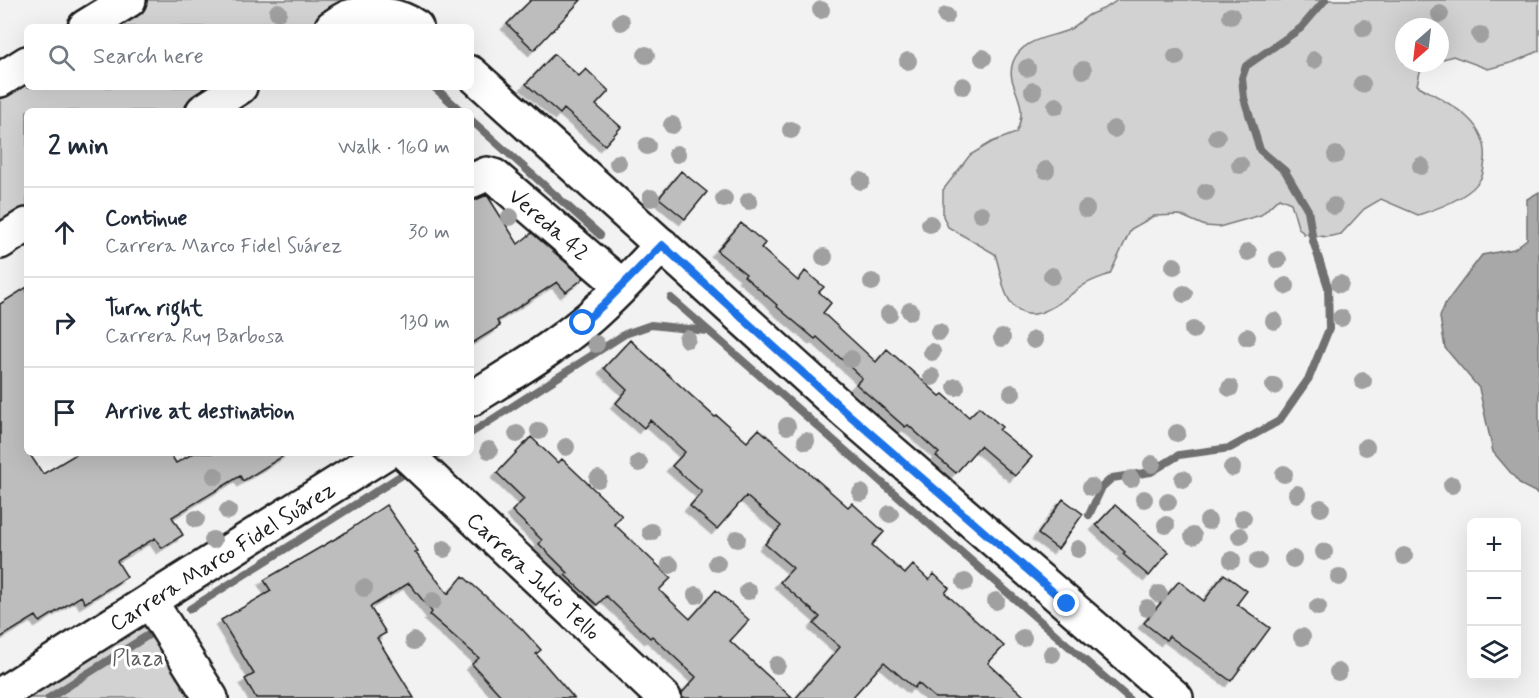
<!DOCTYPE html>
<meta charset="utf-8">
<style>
:root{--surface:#fff;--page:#f2f2f3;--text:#1f2937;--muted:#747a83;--line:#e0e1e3}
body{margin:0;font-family:Mynerve,sans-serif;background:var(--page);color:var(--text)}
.controls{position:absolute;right:18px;bottom:18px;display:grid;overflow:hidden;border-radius:9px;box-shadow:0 6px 24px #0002}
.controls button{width:54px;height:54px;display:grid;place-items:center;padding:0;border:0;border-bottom:2px solid var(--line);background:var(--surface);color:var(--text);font:30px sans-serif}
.compass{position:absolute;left:1395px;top:18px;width:54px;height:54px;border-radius:50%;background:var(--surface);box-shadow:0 6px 24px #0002;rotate:208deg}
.stop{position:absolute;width:18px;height:18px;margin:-14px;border:4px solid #1a73e8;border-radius:50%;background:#fff}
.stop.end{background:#1a73e8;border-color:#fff;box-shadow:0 2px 6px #0008}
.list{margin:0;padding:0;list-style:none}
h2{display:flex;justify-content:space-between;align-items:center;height:78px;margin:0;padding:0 24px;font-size:26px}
h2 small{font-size:20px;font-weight:400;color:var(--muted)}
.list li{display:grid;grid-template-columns:39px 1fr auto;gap:18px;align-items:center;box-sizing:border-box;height:90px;padding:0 24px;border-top:2px solid var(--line)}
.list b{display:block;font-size:22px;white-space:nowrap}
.list p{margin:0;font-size:20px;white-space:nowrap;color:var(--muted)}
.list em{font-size:20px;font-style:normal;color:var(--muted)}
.icon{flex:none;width:33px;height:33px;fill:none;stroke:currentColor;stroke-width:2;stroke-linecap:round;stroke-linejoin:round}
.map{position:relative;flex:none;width:1539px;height:698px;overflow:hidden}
.search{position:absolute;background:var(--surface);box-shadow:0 6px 24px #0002;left:24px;top:24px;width:450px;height:66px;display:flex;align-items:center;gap:15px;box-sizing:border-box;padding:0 21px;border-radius:9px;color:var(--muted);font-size:22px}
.panel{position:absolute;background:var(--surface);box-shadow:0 6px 24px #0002;left:24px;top:108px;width:450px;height:348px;border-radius:9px}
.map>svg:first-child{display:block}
.green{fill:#d2d2d2;stroke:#777;stroke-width:1.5}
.water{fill:#a8a8a8;stroke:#707070;stroke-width:1.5}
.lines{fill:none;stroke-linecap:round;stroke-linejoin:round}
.stream{stroke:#707070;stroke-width:8}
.building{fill:#bdbdbd;stroke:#1c1c1c;stroke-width:1.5;filter:url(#shadow)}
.minor-casing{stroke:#1c1c1c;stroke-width:38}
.major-casing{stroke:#1c1c1c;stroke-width:38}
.minor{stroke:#fff;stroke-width:33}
.major{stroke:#fff;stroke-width:33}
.tree{fill:#a0a0a0}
.route{stroke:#1a73e8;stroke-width:8}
.labels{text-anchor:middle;stroke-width:6;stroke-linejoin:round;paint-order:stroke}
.street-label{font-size:22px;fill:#1c1c1c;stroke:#fff}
.park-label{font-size:22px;fill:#5c5c5c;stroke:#fff}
</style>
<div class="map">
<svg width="1539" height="698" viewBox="0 0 1539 698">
<defs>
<filter id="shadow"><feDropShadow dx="-5.5" dy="5.5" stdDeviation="0" flood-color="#0004"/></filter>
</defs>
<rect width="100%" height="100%" fill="#f2f2f2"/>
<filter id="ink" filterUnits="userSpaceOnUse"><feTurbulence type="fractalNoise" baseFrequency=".0167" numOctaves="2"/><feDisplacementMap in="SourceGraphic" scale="12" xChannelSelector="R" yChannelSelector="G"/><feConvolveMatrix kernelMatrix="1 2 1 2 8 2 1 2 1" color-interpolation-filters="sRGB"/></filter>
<g filter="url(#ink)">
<path class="green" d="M 129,0 L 383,0 L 332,27 L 85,27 Z
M 1117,0 L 1539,0 L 1539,51 L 1514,62 L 1488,69 L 1453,56 L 1440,60 L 1440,27 L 1404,27 L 1404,63 L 1429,63 L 1420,72 L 1417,85 C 1434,95 1453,104 1468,118 C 1479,128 1487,144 1485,160 C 1484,165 1484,173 1481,178 C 1471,197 1437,209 1418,215 L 1381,199 L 1364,209 L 1341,234 L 1327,237 L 1304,234 L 1298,227 L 1291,203 L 1279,198 L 1261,215 L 1219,227 L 1205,226 L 1180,215 L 1154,216 L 1131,229 L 1110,274 C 1102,277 1092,280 1084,285 C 1059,302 1023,338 1005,291 C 1001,279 999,266 995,254 L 948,227 L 943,216 L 943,190 L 970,155 L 992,142 L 1016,133 C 1032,99 1004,87 1013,62 C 1022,39 1047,38 1066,31 C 1075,28 1081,20 1089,15 C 1099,10 1109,8 1117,0 Z
M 27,63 L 27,87 L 240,87 L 203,111 L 27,111 L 27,225 L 0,242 L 0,80 Z
M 150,601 L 211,698 L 0,698 Z"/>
<path class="water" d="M 1539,192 L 1539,494 L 1521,485 L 1493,452 L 1479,388 L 1445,348 L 1440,317 L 1445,304 L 1482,255 L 1514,249 L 1527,239 L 1527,199 Z"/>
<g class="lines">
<path class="stream" d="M 434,87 L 461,111
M 471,120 L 600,235
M 671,298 L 1128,698
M 471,433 L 625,334 L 651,325 L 707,331
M 437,454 L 439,453
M 1089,515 L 1102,487 L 1112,478 L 1151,472 L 1179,455 L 1230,448 L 1279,421 L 1309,378 L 1329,329 L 1328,287 L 1313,241 L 1308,210 L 1285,171 L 1260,150 L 1244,98 L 1242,78 L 1246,66 L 1301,28 L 1325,0
M 190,609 L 402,475
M 49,698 L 150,634"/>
</g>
<path class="building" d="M 531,0 L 581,0 L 534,50 L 507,24 Z
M 554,54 L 579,76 L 586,69 L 609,91 L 596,105 L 621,127 L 605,145 L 564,109 L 560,114 L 526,84 Z
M 681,171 L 707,192 L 685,219 L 659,198 Z
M 487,195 L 518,244 L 532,233 L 584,278 L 566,292 L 557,282 L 497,321 L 500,326 L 471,344 L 471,202 Z
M 741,223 L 765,243 L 761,248 L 798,281 L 805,271 L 824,287 L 819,292 L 831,303 L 823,313 L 876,362 L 887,349 L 940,396 L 943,394 L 969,417 L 979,407 L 1002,427 L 999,430 L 1032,457 L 1015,476 L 980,446 L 956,473 L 936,456 L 939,453 L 908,425 L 905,427 L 856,384 L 862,378 L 817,337 L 815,339 L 776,306 L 777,305 L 744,276 L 746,274 L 717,251 Z
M 27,287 L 27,453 L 29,453 L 43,474 L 78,453 L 170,453 L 176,463 L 194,453 L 288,453 L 243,481 L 240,476 L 172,517 L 183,535 L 162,548 L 155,538 L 117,561 L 127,577 L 85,603 L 81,596 L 40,622 L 36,616 L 0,638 L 0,304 Z
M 630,340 L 715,417 L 717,416 L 747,442 L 759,429 L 848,507 L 852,503 L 884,532 L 872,545 L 905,574 L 913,565 L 929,580 L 934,574 L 949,588 L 945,593 L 1004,646 L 988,663 L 1026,698 L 935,698 L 918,683 L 914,688 L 884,662 L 852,698 L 796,698 L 840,647 L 814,624 L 820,617 L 780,582 L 793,568 L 765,544 L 781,526 L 746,496 L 717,529 L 690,506 L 702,492 L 672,466 L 685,452 L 650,420 L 644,428 L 616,403 L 627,390 L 604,368 Z
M 531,437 L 558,463 L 562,459 L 622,516 L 614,524 L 671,578 L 659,590 L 690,619 L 716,590 L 749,620 L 730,641 L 792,698 L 682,698 L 682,693 L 696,677 L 652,636 L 650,638 L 606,596 L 597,605 L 565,575 L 568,573 L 539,544 L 542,540 L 512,511 L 524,499 L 497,473 Z
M 1063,499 L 1083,514 L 1058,549 L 1038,534 Z
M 386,505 L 418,551 L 415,552 L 448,594 L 463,576 L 522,629 L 541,650 L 536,654 L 574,698 L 503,698 L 472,664 L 479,658 L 430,615 L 432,612 L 409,583 L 370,607 L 386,633 L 377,638 L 414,698 L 256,698 L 245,679 L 254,674 L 221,620 L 271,591 L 264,580 L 340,536 Z
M 1115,505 L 1169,552 L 1149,576 L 1123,554 L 1125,552 L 1096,525 Z
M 1224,574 L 1247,591 L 1237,604 L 1270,628 L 1231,681 L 1169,636 L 1166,640 L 1144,623 L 1179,581 L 1204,601 Z"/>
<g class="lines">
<g class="minor-casing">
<g id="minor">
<path d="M 332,27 C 337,24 343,19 349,17 C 368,10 400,15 416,27"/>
<path d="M 471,73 L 847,413 L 1176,698"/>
<path d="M 203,111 L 240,87"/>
<path id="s1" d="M 471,181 L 487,174 L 494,176 L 622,286"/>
<path d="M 0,242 L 27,225"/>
<path d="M 471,399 C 509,375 548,352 583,323 C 611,300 636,272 662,245"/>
<path id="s2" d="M 405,453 L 664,698"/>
<path d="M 150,601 L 211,698"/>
<path id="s3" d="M 0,695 L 385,453"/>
</g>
</g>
<g class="major-casing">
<path id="major" d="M 85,27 L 129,0
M 0,80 L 27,63"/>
</g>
<use href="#minor" class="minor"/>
<use href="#major" class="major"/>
</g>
<g class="tree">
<circle cx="821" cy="10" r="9"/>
<circle cx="278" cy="12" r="9"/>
<circle cx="1440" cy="14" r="9"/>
<circle cx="946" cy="16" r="9"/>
<circle cx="1231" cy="16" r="9"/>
<circle cx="621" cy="22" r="9"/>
<circle cx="1364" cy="28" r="9"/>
<circle cx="1480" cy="35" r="9"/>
<circle cx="646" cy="55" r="9"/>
<circle cx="1176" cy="57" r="9"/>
<circle cx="983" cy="58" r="9"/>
<circle cx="1314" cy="60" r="9"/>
<circle cx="908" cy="61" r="9"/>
<circle cx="1027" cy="68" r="9"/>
<circle cx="1083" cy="70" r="9"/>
<circle cx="1362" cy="84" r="9"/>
<circle cx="963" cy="86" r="9"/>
<circle cx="1033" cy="91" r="9"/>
<circle cx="1056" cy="106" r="9"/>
<circle cx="672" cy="125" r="9"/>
<circle cx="1114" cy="129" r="9"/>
<circle cx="791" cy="130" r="9"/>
<circle cx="1217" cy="137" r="9"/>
<circle cx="647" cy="146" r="9"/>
<circle cx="677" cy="154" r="9"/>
<circle cx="1336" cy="155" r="9"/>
<circle cx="618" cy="163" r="9"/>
<circle cx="1240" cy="165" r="9"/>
<circle cx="1421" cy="166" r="9"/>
<circle cx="1046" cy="170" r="9"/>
<circle cx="861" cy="181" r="9"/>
<circle cx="1206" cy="192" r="9"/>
<circle cx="651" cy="198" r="9"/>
<circle cx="724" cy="199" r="9"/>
<circle cx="749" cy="201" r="9"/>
<circle cx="1334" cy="206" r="9"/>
<circle cx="1086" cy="209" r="9"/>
<circle cx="981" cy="214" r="9"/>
<circle cx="510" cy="217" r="9"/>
<circle cx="930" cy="224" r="9"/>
<circle cx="1248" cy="252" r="9"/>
<circle cx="824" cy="257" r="9"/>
<circle cx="1278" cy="260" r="9"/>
<circle cx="1174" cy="266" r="9"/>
<circle cx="1052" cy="276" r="9"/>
<circle cx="872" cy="282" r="9"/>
<circle cx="1340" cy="284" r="9"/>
<circle cx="1286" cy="286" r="9"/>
<circle cx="1184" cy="294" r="9"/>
<circle cx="910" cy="311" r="9"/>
<circle cx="889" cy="314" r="9"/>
<circle cx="1341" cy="318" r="9"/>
<circle cx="1274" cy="321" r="9"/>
<circle cx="1193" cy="330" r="9"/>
<circle cx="939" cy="332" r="9"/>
<circle cx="1247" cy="337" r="9"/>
<circle cx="1002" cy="338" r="9"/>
<circle cx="687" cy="339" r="9"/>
<circle cx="1034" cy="340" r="9"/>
<circle cx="596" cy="344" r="9"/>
<circle cx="932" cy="352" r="9"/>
<circle cx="851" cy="359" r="9"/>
<circle cx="932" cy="377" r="9"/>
<circle cx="1363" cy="381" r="9"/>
<circle cx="1274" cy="386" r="9"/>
<circle cx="956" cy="387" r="9"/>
<circle cx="1230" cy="388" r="9"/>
<circle cx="1012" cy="393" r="9"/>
<circle cx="787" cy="426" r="9"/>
<circle cx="539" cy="431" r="9"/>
<circle cx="1177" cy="433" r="9"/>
<circle cx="517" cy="434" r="9"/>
<circle cx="806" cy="441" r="9"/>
<circle cx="566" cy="447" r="9"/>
<circle cx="1366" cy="447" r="9"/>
<circle cx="489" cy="450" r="9"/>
<circle cx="639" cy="463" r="9"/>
<circle cx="1152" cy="464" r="9"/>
<circle cx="1232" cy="468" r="9"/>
<circle cx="1284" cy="474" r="9"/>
<circle cx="215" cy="476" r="9"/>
<circle cx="598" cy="479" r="9"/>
<circle cx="1131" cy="479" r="9"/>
<circle cx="1183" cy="479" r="9"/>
<circle cx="1452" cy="485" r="9"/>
<circle cx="1091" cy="487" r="9"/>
<circle cx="861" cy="493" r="9"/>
<circle cx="1297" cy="494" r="9"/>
<circle cx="1144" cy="499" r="9"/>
<circle cx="1168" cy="502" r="9"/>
<circle cx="1321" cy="508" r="9"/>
<circle cx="228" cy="511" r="9"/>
<circle cx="890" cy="514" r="9"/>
<circle cx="1243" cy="518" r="9"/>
<circle cx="196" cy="519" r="9"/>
<circle cx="1208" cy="521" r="9"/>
<circle cx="1166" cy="525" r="9"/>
<circle cx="651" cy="532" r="9"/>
<circle cx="1193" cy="536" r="9"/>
<circle cx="1240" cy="536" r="9"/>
<circle cx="737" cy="539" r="9"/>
<circle cx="213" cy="540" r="9"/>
<circle cx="444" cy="549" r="9"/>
<circle cx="1078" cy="549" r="9"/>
<circle cx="1324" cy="552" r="9"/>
<circle cx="1404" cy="556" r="9"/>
<circle cx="1293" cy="559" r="9"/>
<circle cx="1232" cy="560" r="9"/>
<circle cx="1258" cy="561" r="9"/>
<circle cx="717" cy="563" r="9"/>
<circle cx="670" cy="565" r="9"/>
<circle cx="1339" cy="577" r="9"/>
<circle cx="965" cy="582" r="9"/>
<circle cx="364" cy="588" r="9"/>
<circle cx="748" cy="591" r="9"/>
<circle cx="1159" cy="594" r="9"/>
<circle cx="696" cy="595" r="9"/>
<circle cx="433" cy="601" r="9"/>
<circle cx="996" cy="601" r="9"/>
<circle cx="1318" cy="607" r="9"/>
<circle cx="1147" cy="608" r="9"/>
<circle cx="1302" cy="637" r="9"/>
<circle cx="1023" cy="638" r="9"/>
<circle cx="414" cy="641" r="9"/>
<circle cx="1052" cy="654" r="9"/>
<circle cx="777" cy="665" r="9"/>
<circle cx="1338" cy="672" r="9"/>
</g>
</g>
<g class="lines" filter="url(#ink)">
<path class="route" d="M 583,323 L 603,305 L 662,245 L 847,413 L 1067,604"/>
</g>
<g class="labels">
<g class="street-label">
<text dy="8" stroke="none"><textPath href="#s1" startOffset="98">Vereda 42</textPath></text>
<text dy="8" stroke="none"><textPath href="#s3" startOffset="262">Carrera Marco Fidel Suárez</textPath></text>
<text dy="8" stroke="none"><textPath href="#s2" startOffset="178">Carrera Julio Tello</textPath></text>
</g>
<g class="park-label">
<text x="138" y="665">Plaza</text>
</g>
</g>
</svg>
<div class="controls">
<button>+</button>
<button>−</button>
<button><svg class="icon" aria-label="layers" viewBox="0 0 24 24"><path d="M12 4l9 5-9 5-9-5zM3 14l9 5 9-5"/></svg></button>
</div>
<svg class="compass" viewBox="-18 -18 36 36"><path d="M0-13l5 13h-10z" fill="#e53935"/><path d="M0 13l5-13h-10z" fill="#747a83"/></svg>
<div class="stop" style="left:583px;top:323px"></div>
<div class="stop end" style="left:1067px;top:604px"></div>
<div class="search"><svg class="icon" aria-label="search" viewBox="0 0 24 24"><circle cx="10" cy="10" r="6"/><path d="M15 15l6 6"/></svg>Search here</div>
<section class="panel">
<h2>2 min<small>Walk · 160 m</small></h2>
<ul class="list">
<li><svg class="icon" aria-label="ahead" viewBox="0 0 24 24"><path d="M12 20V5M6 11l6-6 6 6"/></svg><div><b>Continue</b><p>Carrera Marco Fidel Suárez</p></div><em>30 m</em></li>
<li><svg class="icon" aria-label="right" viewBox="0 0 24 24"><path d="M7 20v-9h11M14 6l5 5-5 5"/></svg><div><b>Turn right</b><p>Carrera Ruy Barbosa</p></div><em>130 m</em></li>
<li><svg class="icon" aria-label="arrive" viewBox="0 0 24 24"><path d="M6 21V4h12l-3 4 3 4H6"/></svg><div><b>Arrive at destination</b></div></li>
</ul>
</section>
</div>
